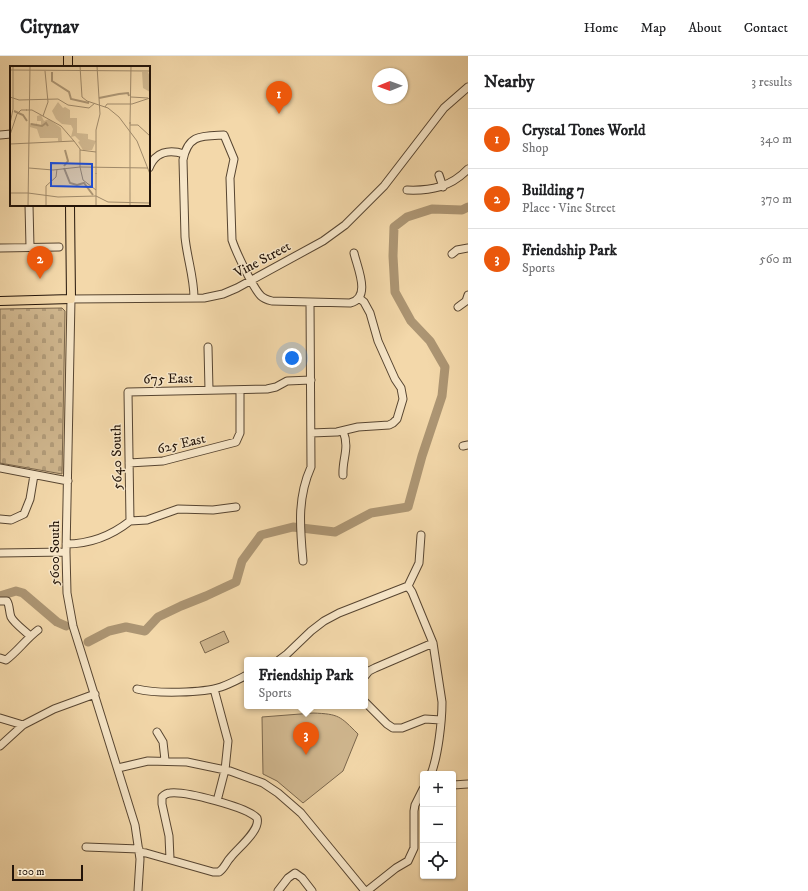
<!DOCTYPE html>
<meta charset="utf-8">
<style>
:root{--surface:#fff;--page:#f2f2f2;--text:#202124;--muted:#757577;--line:#e0e0e0;--accent:#ea580c}
body{margin:0;font-family:"IM FELL DW Pica",serif;background:var(--page);color:var(--text)}
.controls{position:absolute;right:12px;bottom:12px;display:grid;overflow:hidden;border-radius:4px;box-shadow:0 1px 3px #0004}
.controls button{width:36px;height:36px;display:grid;place-items:center;padding:0;border:0;border-bottom:1px solid var(--line);background:var(--surface);color:var(--text);font:20px sans-serif}
.compass{position:absolute;left:372px;top:12px;width:36px;height:36px;border-radius:50%;background:var(--surface);box-shadow:0 1px 3px #0004;rotate:269deg}
.scale{position:absolute;left:12px;bottom:10px;width:71px;box-sizing:border-box;padding-left:4px;border:2px solid #231409;border-top:0;font-size:11px;line-height:14px;white-space:nowrap;color:#231409;-webkit-text-stroke:3px #f7e6c8;paint-order:stroke}
.you{position:absolute;left:292px;top:302px;width:14px;height:14px;margin:-10px;border:3px solid #fff;border-radius:50%;background:#1a73e8;box-shadow:0 0 0 6px #1a73e833}
.badge{display:grid;place-items:center;width:26px;height:26px;border-radius:50%;background:var(--accent);color:#fff;font-size:13px;font-weight:700}
.pin{position:absolute;translate:-50% -33px;filter:drop-shadow(0 1px 2px #0008)}
.pin::after{content:'';position:absolute;top:21px;width:14px;height:12px;background:inherit;clip-path:polygon(0 0,100% 0,50% 100%)}
.popup{position:absolute;left:244px;top:601px;width:124px;height:52px;box-sizing:border-box;display:grid;place-content:center;border-radius:4px;background:var(--surface);filter:drop-shadow(0 1px 3px #0005);font-size:13px;white-space:nowrap;color:var(--muted)}
.popup b{font-size:15px;color:var(--text)}
.popup::after{content:'';position:absolute;left:50%;top:100%;margin-left:-8px;border:8px solid transparent;border-top-color:var(--surface)}
.list{margin:0;padding:0;list-style:none}
h2{display:flex;justify-content:space-between;align-items:center;height:52px;margin:0;padding:0 16px;font-size:17px}
h2 small{font-size:13px;font-weight:400;color:var(--muted)}
.list li{display:grid;grid-template-columns:26px 1fr auto;gap:12px;align-items:center;box-sizing:border-box;height:60px;padding:0 16px;border-top:1px solid var(--line)}
.list b{display:block;font-size:15px;white-space:nowrap}
.list p{margin:0;font-size:13px;white-space:nowrap;color:var(--muted)}
.list em{font-size:13px;font-style:normal;color:var(--muted)}
.icon{flex:none;width:22px;height:22px;fill:none;stroke:currentColor;stroke-width:2;stroke-linecap:round;stroke-linejoin:round}
.map{position:relative;flex:none;width:468px;height:835px;overflow:hidden}
header{display:flex;align-items:center;gap:24px;box-sizing:border-box;height:56px;padding:0 20px;background:var(--surface);border-bottom:1px solid var(--line)}
header strong{font-size:19px}
nav{display:flex;gap:22px;margin-inline-start:auto;font-size:14px}
main{display:flex}
aside{flex:1;background:var(--surface)}
.map>svg:first-child{display:block}
.cemetery{fill:url(#cemetery-stones);stroke:#7a664c}
.pitch{fill:#d0b78f;stroke:#7a664c}
.lines{fill:none;stroke-linecap:round;stroke-linejoin:round}
.river{stroke:#ac9573;stroke-width:9}
.minor-casing{stroke:#574531;stroke-width:9}
.major-casing{stroke:#231409;stroke-width:10}
.minor{stroke:#f7e6c8;stroke-width:7}
.major{stroke:#f3d8aa;stroke-width:8}
.labels{text-anchor:middle;stroke-width:3;stroke-linejoin:round;paint-order:stroke}
.street-label{font-size:14px;fill:#231409;stroke:#f7e6c8}
.inset-river{fill:none;stroke:#ac9573;stroke-width:2}
.inset-road{fill:none;stroke:#a08a6a;stroke-width:1}
.view{fill:#1d4ed8;fill-opacity:0.15;stroke:#1d4ed8;stroke-width:2}
.inset-edge{fill:none;stroke:#231409;stroke-width:2}
</style>
<header>
<strong>Citynav</strong>
<nav><a>Home</a><a>Map</a><a>About</a><a>Contact</a></nav>
</header>
<main>
<div class="map">
<svg width="468" height="835" viewBox="0 0 468 835">
<defs>
<pattern id="cemetery-stones" width="16" height="16" patternUnits="userSpaceOnUse"><rect width="16" height="16" fill="#d0b78f"/><path d="M2 7V4a2 2 0 0 1 4 0v3zM10 15v-3a2 2 0 0 1 4 0v3z" fill="#b29c7a"/></pattern>
</defs>
<rect width="100%" height="100%" fill="#f3d8aa"/>
<filter id="stains"><feTurbulence type="fractalNoise" baseFrequency=".005" numOctaves="4"/><feColorMatrix values="0 0 0 0 .2 0 0 0 0 .09 0 0 0 0 .02 0 0 0 .5 -.17"/></filter>
<radialGradient id="worn" r=".72"><stop offset=".6" stop-color="#630" stop-opacity="0"/><stop offset="1" stop-color="#630" stop-opacity=".3"/></radialGradient>
<path class="cemetery" d="M 62,252 L 65,255 L 65,257 L 62,418 L 0,407 L 0,253 Z"/>
<path class="pitch" d="M 224,575 L 229,586 L 205,597 L 200,586 Z
M 313,657 C 339,658 340,660 358,678 L 343,715 L 303,747 L 277,725 L 263,718 L 262,661 Z"/>
<g class="lines">
<path class="river" d="M 0,540 L 16,535 L 23,537 L 57,566 L 66,570
M 88,586 L 109,575 L 126,571 L 145,575 L 158,561 L 181,550 L 206,540 L 236,526 L 242,505 L 261,479 L 293,471 L 335,476 L 371,457 L 408,451 L 422,400 L 442,340 L 445,311 L 430,285 L 411,265 L 395,236 L 393,200 L 394,171 L 407,161 L 432,153 L 462,154 L 468,151"/>
<g class="minor-casing">
<path id="minor" d="M 0,79 L 11,78
M 149,112 C 155,96 169,93 184,98
M 439,119 L 443,131
M 407,134 C 431,135 451,131 468,113
M 29,149 L 30,191
M 0,192 L 59,191
M 452,198 L 457,194 L 468,192
M 194,242 C 194,221 187,202 185,181 L 183,104 C 188,78 202,80 224,79 L 234,103 L 230,122 L 232,184 C 236,196 253,232 261,240 C 264,243 268,244 272,245 L 350,247 C 372,242 357,211 354,197
M 458,251 L 466,245 L 468,239
M 208,291 L 209,334
M 311,377 L 337,376 L 358,371 L 389,369 L 393,367 L 397,363 L 403,343 L 401,332 L 395,323 L 378,285 L 370,257 L 364,246 L 359,242
M 463,390 L 468,389
M 129,407 L 163,405 L 236,386 L 240,377 L 240,334
M 0,412 L 68,425
M 343,419 C 342,403 350,392 343,375
M 0,463 L 11,464 L 24,458 L 30,443 L 34,419
M 130,465 L 128,336 L 267,333 L 276,331 L 287,325 L 311,324
M 130,465 L 147,464 L 178,453 L 213,454 L 236,451
M 66,488 C 90,488 111,480 130,465
M 0,497 L 66,496
M 303,505 C 300,472 297,442 311,411 L 310,246
M 408,530 L 412,536 L 433,587 L 442,646 C 442,666 438,700 431,718
M 408,530 L 419,507 L 421,479
M 0,545 L 7,545 C 10,550 9,556 11,561 C 14,567 25,575 30,580
M 0,602 L 6,604 C 18,595 26,583 38,574
M 279,604 L 287,598 L 311,575 L 324,565 L 339,557 L 408,530
M 365,620 L 369,615 L 375,612 L 433,587
M 137,633 C 156,638 203,637 221,631 C 230,628 239,623 247,619
M 214,633 L 228,685 L 225,714 L 217,745
M 365,646 L 387,668 L 393,672 L 402,672 L 425,663 L 441,664
M 0,662 L 23,669
M 157,676 L 163,686 L 165,704
M 0,690 L 23,669 L 54,653 L 95,638
M 118,712 L 148,705 L 187,706 L 230,715 L 263,727 L 278,737 L 301,757 L 365,835
M 453,729 L 468,728
M 86,791 L 139,793
M 139,796 L 146,797 L 213,816 L 219,816 C 225,812 226,806 231,801 C 238,792 261,774 257,762 C 247,751 185,735 170,737 C 166,737 164,739 162,741 L 162,748 L 169,780 L 170,803
M 138,835 L 140,803 L 135,769 L 73,570 L 67,537 L 66,496 L 71,243 L 204,242 L 223,238 L 237,232 L 323,185 L 345,169 L 384,130 L 444,52 L 468,31
M 278,835 L 288,822 L 295,817 L 302,822 L 312,835
M 367,835 L 396,812 L 408,805 L 414,792 L 414,755 L 415,749 L 423,733"/>
</g>
<g class="major-casing">
<path id="major" d="M 68,0 L 68,11
M 0,245 L 71,243 L 70,149"/>
</g>
<use href="#minor" class="minor"/>
<use href="#major" class="major"/>
</g>
<g class="labels">
<g class="street-label">
<text transform="translate(262 203) rotate(-28)" y="5">Vine Street</text>
<text transform="translate(168 322) rotate(-1)" y="5">675 East</text>
<text transform="translate(181 387) rotate(-13)" y="5">625 East</text>
<text transform="translate(116 401) rotate(-91)" y="5">5640 South</text>
<text transform="translate(54 497) rotate(-90)" y="5">5600 South</text>
</g>
</g>
<g transform="translate(10 10)">
<rect width="140" height="140" fill="#f3d8aa"/>
<path d="M 132,6 L 138,6 L 140,11 L 140,26 L 133,22 ZM 48,36 L 53,42 L 55,41 L 60,44 L 60,52 L 67,52 L 67,67 L 78,68 L 78,73 L 86,75 L 82,84 L 73,84 L 68,76 L 70,75 L 65,70 L 61,71 L 63,63 L 61,59 L 52,58 L 46,53 L 42,45 ZM 31,49 L 34,55 L 39,53 L 51,62 L 52,75 L 48,75 L 48,72 L 30,72 L 27,63 L 20,61 L 20,57 L 26,59 L 26,56 L 27,59 L 31,59 L 31,55 L 27,55 L 27,50 Z" fill="#d0b78f"/>
<path class="inset-river" d="M 42,6 L 42,15 L 59,26 L 61,33 L 79,37M 89,32 L 109,28 L 118,27 L 119,30M 4,45 L 13,49 L 17,55M 21,58 L 32,60 L 36,57 L 38,60M 54,100 L 58,95 L 55,84M 54,102 L 60,117 L 67,119 L 74,117 L 83,129"/>
<path class="inset-road" d="M 70,0 L 72,31 L 77,35 L 98,42 L 109,51 L 127,75 L 140,108M 0,4 L 140,5M 0,31 L 9,34 L 48,33 L 58,39 L 79,42 L 85,37M 121,31 L 138,32M 95,41 L 97,38 L 122,38 L 140,32M 16,44 L 22,44 L 51,60 L 64,75M 33,50 L 38,36 L 35,5M 0,58 L 3,43 L 3,0M 120,58 L 121,0M 120,59 L 128,59 L 140,70M 0,69 L 7,48 L 11,44 L 17,44M 64,75 L 70,83 L 70,101 L 138,102M 0,78 L 64,75M 70,84 L 86,86M 19,102 L 43,104 L 70,101 L 73,114 L 86,124M 86,108 L 86,64 L 90,48 L 87,0M 0,127 L 18,127M 18,127 L 48,131 L 86,130M 86,130 L 98,136 L 140,137M 18,140 L 20,0M 36,140 L 36,120 L 46,111 L 47,103M 86,140 L 86,107M 120,140 L 120,56"/>
<path class="view" d="M 41,97 L 82,98 L 82,121 L 41,120 Z"/>
<rect width="140" height="140" class="inset-edge"/>
</g>
<rect width="100%" height="100%" filter="url(#stains)"/>
<rect width="100%" height="100%" fill="url(#worn)"/>
</svg>
<div class="controls">
<button>+</button>
<button>−</button>
<button><svg class="icon" aria-label="locate" viewBox="0 0 24 24"><circle cx="12" cy="12" r="6"/><path d="M12 2v4M12 18v4M2 12h4M18 12h4"/></svg></button>
</div>
<svg class="compass" viewBox="-18 -18 36 36"><path d="M0-13l5 13h-10z" fill="#e53935"/><path d="M0 13l5-13h-10z" fill="#757577"/></svg>
<div class="scale">100 m</div>
<div class="you"></div>
<div class="pin badge" style="left:279px;top:58px">1</div>
<div class="pin badge" style="left:40px;top:223px">2</div>
<div class="pin badge" style="left:306px;top:699px">3</div>
<div class="popup"><b>Friendship Park</b>Sports</div>
</div>
<aside>
<h2>Nearby<small>3 results</small></h2>
<ul class="list">
<li><span class="badge">1</span><div><b>Crystal Tones World</b><p>Shop</p></div><em>340 m</em></li>
<li><span class="badge">2</span><div><b>Building 7</b><p>Place · Vine Street</p></div><em>370 m</em></li>
<li><span class="badge">3</span><div><b>Friendship Park</b><p>Sports</p></div><em>560 m</em></li>
</ul>
</aside>
</main>
